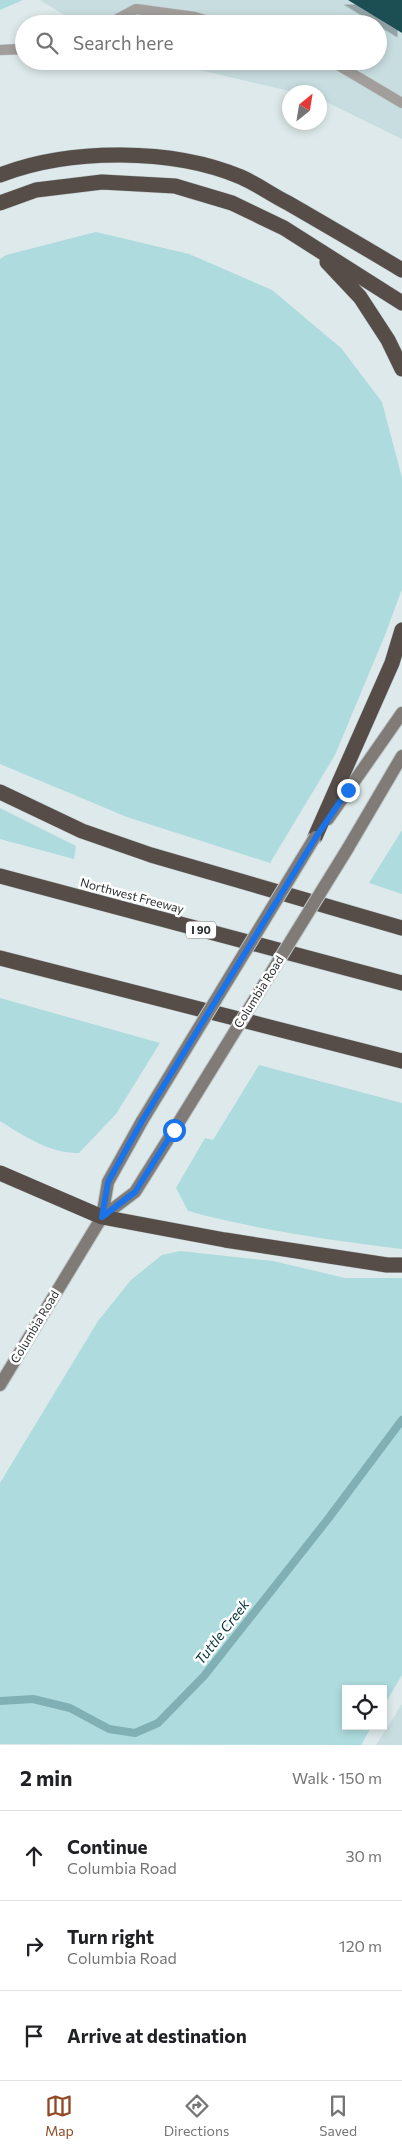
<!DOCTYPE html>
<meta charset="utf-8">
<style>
:root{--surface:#fff;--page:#f2f2f2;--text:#202124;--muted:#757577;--line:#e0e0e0;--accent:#914a25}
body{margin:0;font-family:Commissioner,sans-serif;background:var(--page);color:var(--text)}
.controls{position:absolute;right:15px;bottom:15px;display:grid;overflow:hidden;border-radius:0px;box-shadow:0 2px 8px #0003}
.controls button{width:45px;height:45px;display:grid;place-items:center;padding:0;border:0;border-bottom:1px solid var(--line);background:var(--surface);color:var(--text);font:25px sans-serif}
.compass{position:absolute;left:282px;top:85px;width:45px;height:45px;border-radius:50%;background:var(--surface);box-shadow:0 2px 8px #0003;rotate:30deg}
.stop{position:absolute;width:15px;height:15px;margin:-11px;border:4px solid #1a73e8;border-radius:50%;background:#fff}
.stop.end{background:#1a73e8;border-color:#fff;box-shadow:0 1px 5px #0008}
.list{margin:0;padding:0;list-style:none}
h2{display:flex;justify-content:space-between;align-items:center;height:65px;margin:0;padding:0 20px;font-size:21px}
h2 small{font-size:16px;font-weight:400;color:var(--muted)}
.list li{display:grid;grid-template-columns:32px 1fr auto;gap:15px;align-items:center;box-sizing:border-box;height:90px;padding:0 20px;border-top:1px solid var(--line)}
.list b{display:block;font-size:19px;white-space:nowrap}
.list p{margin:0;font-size:16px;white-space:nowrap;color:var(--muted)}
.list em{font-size:16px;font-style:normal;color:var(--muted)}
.icon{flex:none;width:28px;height:28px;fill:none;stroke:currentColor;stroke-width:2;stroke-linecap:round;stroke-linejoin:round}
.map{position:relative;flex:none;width:402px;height:1745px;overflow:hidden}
.search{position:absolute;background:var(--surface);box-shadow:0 2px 8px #0003;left:15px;right:15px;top:15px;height:55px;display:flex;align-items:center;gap:12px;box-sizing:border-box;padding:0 18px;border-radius:28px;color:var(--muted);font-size:19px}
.sheet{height:335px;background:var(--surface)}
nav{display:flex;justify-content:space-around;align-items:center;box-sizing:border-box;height:70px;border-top:1px solid var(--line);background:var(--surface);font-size:14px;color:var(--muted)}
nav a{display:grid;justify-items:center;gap:2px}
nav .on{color:var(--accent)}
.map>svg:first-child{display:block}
.built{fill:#c8dddf}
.green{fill:#aedbde}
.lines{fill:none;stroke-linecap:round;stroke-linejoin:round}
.stream{stroke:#80b0b4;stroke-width:8}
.building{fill:#1f4f52;filter:url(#shadow)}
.service-casing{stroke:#bcc7c8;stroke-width:11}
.secondary-casing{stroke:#bcc7c8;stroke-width:14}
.motorway-casing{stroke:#bcc7c8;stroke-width:16}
.service{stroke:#a29e9c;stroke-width:10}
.secondary{stroke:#817b78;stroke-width:12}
.motorway{stroke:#564d49;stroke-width:15}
.secondary-bridge-casing{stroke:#bcc7c8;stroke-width:14;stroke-linecap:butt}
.secondary-bridge{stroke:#817b78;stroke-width:12}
.route{stroke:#1a73e8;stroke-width:6}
.labels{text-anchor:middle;stroke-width:5;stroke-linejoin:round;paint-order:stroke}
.shield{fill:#fff;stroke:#686c6c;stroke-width:1}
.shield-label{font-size:11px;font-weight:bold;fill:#282d2d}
.street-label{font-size:12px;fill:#282d2d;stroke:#fff}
.water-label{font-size:14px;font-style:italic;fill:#003235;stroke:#fff}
</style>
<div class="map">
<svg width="402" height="1745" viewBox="0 0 402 1745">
<defs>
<filter id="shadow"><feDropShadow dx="-4.5" dy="4.5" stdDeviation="0" flood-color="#0004"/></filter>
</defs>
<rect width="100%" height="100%" fill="#dde9ea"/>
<path class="built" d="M 40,0 L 402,0 L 402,139 L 320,99 L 320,92 L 294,92 L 161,61 L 378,61 L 378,24 L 79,24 Z
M 402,1704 L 402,1745 L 376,1745 Z"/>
<path class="green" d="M 0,0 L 23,0 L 0,10 Z
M 96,232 L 189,254 L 272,290 L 341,348 L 382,402 L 402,478 L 402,589 L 385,635 L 335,755 L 270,863 L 127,817 L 0,764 L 0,259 L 6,255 Z
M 0,808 L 76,846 L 74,859 L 0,839 Z
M 402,830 L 402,894 L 369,883 Z
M 0,998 L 160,1043 L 116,1114 L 79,1153 C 51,1154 24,1136 0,1121 Z
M 259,1065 L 402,1103 L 402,1249 C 330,1240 258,1230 188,1211 L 176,1188 L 205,1138 L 213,1140 Z
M 180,1251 L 273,1261 L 345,1278 L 402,1278 L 402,1675 L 383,1707 L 383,1689 L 346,1689 L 346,1726 L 372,1726 L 361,1745 L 0,1744 L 0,1483 L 98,1321 L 131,1280 L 162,1255 Z"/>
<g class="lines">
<path class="stream" d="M 0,1701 L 33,1699 L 70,1708 L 109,1729 L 135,1733 L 158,1723 L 204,1676 L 328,1519 L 402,1420"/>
</g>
<path class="building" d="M 348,0 L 402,0 L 402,33 Z"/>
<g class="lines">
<g class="service-casing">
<path id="service" d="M 108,24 L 136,9 L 195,17 L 218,24
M 0,50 L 24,49
M 331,61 L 402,103"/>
</g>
<g class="secondary-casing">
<path id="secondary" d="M 328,819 L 402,713
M 348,848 L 402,756
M 102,1217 L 135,1192 L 174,1130
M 0,1385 L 102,1217 L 108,1182 L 142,1121"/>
</g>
<g class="motorway-casing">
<path id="motorway" d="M 0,175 C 70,148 172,148 241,177 C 257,184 272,195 288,203 C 326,225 364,247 402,270
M 0,203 L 36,190 L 102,182 L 175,186 L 232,203 L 284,228 L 402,303
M 327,262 L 360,297 L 388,340 L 402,369
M 0,792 L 82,831 L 151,855 L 402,928
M 315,837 L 392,663 L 402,630
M 0,876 L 402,983
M 0,958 L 402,1061
M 0,1173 L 102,1217 L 225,1240 L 387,1265 L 402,1265"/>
</g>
<use href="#service" class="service"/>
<use href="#secondary" class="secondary"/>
<use href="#motorway" class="motorway"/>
<g class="secondary-bridge-casing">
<path id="secondary-bridge" d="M 142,1121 L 315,837
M 174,1130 L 348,848"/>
</g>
<use href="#secondary-bridge" class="secondary-bridge"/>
</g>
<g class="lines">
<path class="route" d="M 174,1130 L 135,1192 L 102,1217 L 108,1182 L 142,1121 L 316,837 L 348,790"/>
</g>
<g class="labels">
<rect class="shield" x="186" y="921.5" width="30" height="17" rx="4"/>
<g class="shield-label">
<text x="201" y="934">I 90</text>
</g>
<g class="street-label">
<text transform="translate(132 896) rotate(15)" y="4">Northwest Freeway</text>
<text transform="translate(259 992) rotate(-58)" y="4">Columbia Road</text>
<text transform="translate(35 1327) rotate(-59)" y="4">Columbia Road</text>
</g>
<g class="water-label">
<text transform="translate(222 1632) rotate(-52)" y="5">Tuttle Creek</text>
</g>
</g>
</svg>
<div class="controls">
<button><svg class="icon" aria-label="locate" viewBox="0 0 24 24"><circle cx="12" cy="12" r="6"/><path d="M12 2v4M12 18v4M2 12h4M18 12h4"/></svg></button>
</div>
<svg class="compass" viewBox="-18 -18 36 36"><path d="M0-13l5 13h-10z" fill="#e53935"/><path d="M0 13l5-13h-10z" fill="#757577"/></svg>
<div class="stop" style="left:174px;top:1130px"></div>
<div class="stop end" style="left:348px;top:790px"></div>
<div class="search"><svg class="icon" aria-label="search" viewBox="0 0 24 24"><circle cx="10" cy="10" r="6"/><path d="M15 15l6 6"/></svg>Search here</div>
</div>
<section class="sheet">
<h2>2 min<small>Walk · 150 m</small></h2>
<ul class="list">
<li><svg class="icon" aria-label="ahead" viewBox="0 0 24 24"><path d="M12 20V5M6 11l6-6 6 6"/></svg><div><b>Continue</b><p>Columbia Road</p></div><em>30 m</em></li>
<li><svg class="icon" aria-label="right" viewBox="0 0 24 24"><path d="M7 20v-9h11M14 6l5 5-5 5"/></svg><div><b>Turn right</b><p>Columbia Road</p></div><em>120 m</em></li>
<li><svg class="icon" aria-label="arrive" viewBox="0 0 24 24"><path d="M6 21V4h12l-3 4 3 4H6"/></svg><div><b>Arrive at destination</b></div></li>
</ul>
</section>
<nav>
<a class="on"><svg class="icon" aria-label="map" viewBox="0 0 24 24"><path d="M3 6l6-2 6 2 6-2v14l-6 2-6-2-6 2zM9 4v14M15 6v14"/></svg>Map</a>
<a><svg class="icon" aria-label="directions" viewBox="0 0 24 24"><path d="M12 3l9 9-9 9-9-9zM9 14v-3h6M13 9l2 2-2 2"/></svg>Directions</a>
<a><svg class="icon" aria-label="saved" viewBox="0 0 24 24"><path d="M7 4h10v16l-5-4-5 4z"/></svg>Saved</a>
</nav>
